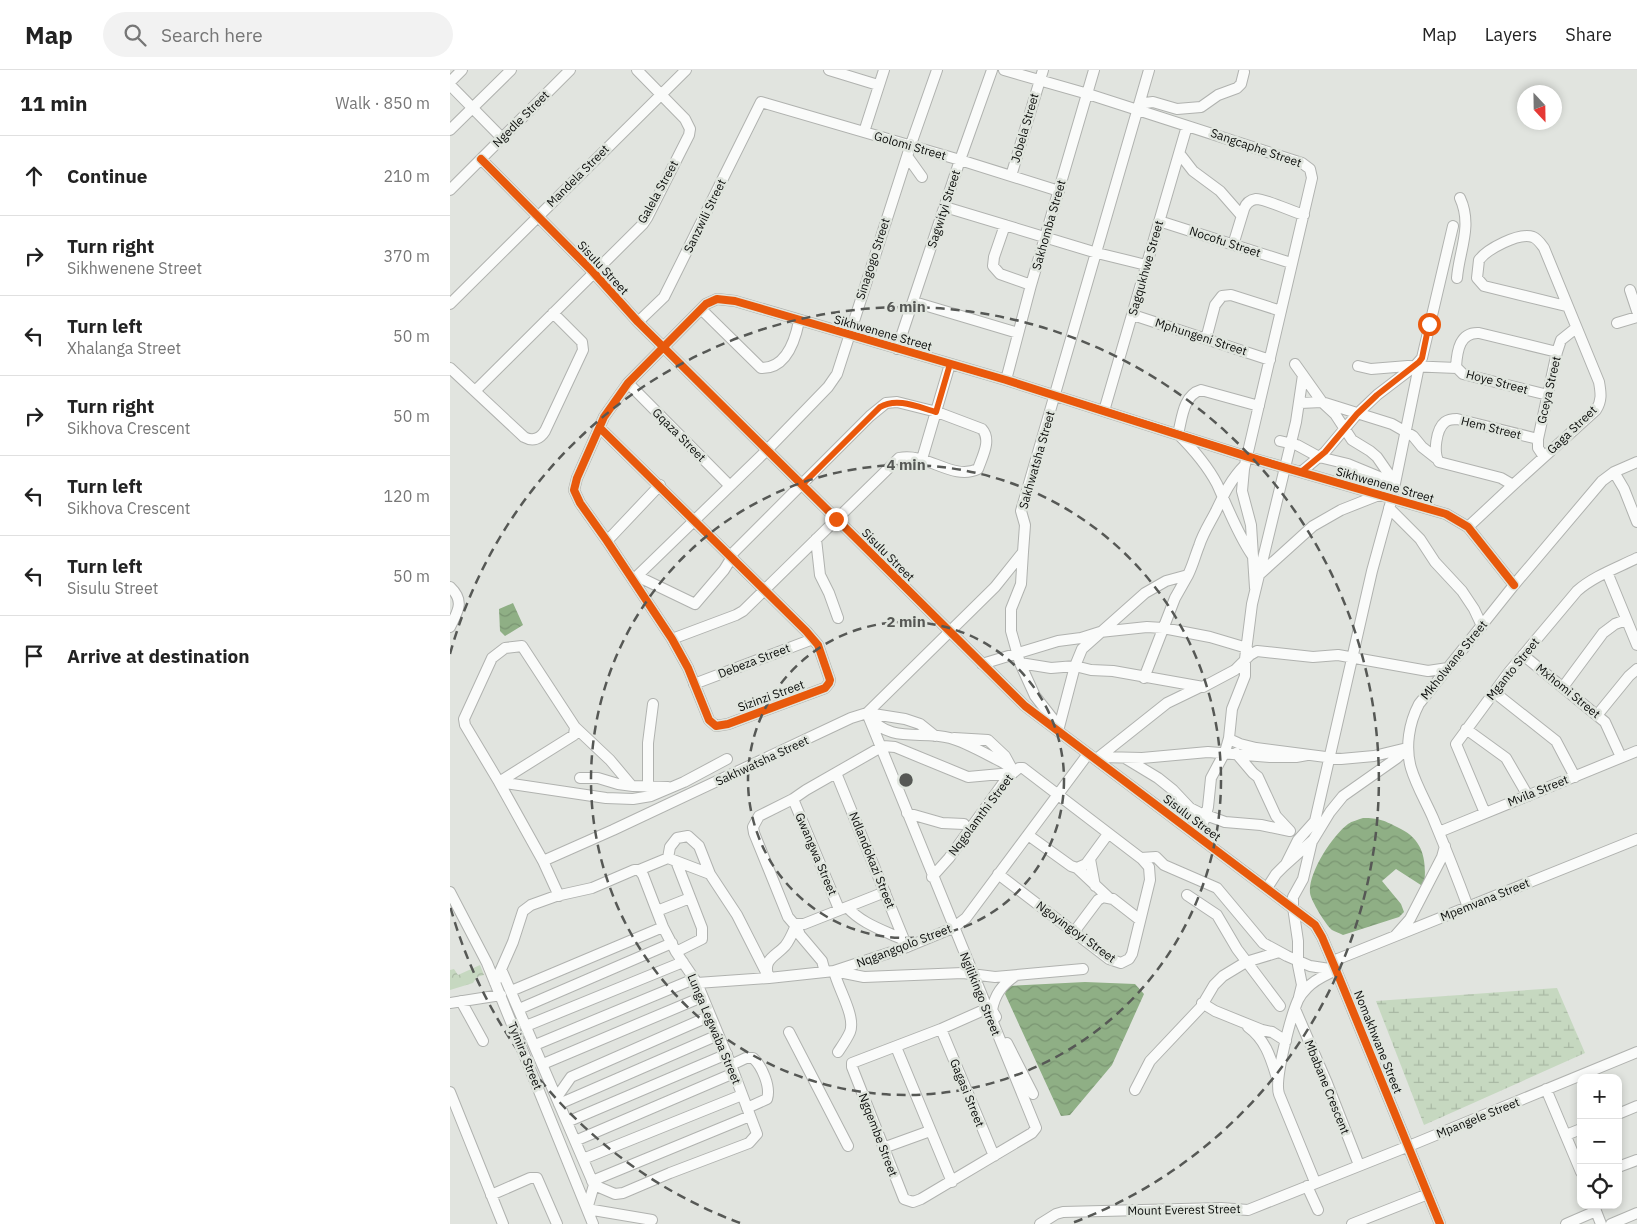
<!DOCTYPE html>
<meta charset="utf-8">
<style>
:root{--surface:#fff;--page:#f2f2f2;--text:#222;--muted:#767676;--line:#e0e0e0}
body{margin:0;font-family:"IBM Plex Sans",sans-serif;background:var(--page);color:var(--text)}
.controls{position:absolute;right:15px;bottom:15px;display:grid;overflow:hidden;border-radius:10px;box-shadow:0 2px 8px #0003}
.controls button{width:45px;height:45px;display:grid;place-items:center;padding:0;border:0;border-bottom:1px solid var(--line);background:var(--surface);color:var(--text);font:25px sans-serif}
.compass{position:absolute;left:1067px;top:15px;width:45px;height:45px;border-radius:50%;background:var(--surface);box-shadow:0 2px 8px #0003;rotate:158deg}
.stop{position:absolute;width:15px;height:15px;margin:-11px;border:4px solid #ea580c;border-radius:50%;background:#fff}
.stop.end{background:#ea580c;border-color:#fff;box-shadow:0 1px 5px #0008}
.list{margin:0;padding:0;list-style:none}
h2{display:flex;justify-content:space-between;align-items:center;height:65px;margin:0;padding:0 20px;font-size:21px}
h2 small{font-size:16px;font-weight:400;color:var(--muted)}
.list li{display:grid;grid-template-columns:32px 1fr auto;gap:15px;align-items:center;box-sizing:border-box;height:80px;padding:0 20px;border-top:1px solid var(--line)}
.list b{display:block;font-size:19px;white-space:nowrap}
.list p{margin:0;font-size:16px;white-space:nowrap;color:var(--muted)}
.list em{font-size:16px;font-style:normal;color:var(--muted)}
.icon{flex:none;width:28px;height:28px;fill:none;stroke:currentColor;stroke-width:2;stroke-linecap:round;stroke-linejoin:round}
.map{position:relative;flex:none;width:1187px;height:1154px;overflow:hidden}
header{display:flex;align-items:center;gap:30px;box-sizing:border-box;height:70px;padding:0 25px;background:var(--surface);border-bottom:1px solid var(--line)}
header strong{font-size:24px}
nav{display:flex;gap:28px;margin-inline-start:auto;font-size:18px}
.search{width:350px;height:45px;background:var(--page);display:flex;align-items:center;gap:12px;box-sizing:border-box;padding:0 18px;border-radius:28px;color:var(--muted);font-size:19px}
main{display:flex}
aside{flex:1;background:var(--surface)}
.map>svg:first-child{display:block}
.wetland{fill:url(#wetland-marsh)}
.park{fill:url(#park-crowns)}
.water{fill:url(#water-waves)}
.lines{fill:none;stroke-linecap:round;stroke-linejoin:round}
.minor-casing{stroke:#b0b2af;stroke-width:12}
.minor{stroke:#fafbfa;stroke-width:10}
.cycleway-casing{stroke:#e0e5de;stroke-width:11}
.cycleway{stroke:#e8590c;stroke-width:8}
.route{stroke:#ea580c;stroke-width:6}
.ring{fill:none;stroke:#565855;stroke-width:2.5;stroke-dasharray:9 6}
.labels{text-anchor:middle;stroke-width:5;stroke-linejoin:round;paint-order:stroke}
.street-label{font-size:12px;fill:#0b0d0b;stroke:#e0e5de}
.centre{fill:#565855;stroke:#e0e5de;stroke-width:2.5}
.ring-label{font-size:15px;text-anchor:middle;font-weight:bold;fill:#565855;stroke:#e0e5de;stroke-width:5;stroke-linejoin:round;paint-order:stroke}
</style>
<header>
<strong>Map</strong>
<div class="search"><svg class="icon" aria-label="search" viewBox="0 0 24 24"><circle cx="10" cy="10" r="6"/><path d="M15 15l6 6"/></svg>Search here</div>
<nav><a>Map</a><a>Layers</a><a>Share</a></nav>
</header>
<main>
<aside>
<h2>11 min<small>Walk · 850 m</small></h2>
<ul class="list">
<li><svg class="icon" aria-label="ahead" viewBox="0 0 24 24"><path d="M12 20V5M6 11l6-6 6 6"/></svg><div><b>Continue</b></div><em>210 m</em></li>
<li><svg class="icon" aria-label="right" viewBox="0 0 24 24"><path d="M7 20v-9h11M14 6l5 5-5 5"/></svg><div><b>Turn right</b><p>Sikhwenene Street</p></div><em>370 m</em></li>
<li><svg class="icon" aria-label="left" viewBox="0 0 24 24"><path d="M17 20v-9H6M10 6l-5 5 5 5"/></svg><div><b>Turn left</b><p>Xhalanga Street</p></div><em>50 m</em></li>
<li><svg class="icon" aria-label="right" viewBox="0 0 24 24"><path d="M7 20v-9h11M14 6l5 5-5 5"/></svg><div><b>Turn right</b><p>Sikhova Crescent</p></div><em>50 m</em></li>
<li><svg class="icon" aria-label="left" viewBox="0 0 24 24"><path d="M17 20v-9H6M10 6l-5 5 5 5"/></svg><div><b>Turn left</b><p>Sikhova Crescent</p></div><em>120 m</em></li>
<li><svg class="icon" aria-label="left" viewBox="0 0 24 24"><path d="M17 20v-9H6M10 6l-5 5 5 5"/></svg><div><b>Turn left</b><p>Sisulu Street</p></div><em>50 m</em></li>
<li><svg class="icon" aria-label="arrive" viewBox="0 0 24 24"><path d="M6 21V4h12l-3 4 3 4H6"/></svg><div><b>Arrive at destination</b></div></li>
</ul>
</aside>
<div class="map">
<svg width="1187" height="1154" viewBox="0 0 1187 1154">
<defs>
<pattern id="wetland-marsh" width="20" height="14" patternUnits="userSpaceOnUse" patternTransform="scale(1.25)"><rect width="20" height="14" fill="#c6d8c0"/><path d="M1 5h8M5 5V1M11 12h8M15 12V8" fill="none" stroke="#a9b8a4"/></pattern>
<pattern id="park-crowns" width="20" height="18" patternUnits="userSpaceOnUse" patternTransform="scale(1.25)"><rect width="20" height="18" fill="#c6d8c0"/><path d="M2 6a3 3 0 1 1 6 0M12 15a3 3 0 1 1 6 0" fill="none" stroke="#a9b8a4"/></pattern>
<pattern id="water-waves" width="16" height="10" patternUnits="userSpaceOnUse" patternTransform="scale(1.25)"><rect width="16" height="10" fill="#8faf85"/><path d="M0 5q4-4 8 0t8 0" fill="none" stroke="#7a9572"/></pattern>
</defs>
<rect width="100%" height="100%" fill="#e1e4df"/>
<path class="wetland" d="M 1107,918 L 1135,983 L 974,1055 L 926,931 Z"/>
<path class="park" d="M 30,895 L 34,905 L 27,907 L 23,913 L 0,920 L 0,900 L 4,899 L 8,905 Z"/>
<path class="water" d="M 63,533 L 73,555 L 55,566 L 50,561 L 49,539 Z
M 913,748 C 929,748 933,750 947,757 C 974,769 977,790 974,817 L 946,799 L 932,811 L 951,834 L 954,842 L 949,847 L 893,865 C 890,863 885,862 882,860 C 876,855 861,831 860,823 C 858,803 882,766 898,754 C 902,751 908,750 913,748 Z
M 635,912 L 685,914 L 694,924 L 662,995 L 620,1045 L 611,1046 L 555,924 L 558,916 Z"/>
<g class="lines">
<g class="minor-casing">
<path id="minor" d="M 379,0 L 428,15
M 554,0 L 638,24 L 852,93 L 860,99 L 862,108 L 794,399 L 792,421 L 801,455 L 805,518
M 0,12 L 12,0
M 0,15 L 52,68
M 688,37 L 695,33 L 703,32 L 727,39 L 751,37 L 768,25 L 787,18 L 791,14 L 794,2
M 0,60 L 61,0
M 414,62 L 434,0
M 729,83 L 743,101 L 770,121 L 791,145
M 457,86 L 472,107
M 31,89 L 143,202 L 188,252 L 575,636 L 865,855 L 872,867 L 886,900 L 990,1154
M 561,106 L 593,0
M 0,120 L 120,0
M 495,137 L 647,183 L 696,195
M 709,151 L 841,193
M 555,155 L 544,187 L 543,196 L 550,204 L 581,215
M 783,175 L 794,139 C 796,133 800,130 806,129 C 816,129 843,142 854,145
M 1007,208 C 1009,181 1023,156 1010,128
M 1180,220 L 1187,241
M 464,232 L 568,263
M 0,234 L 236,0
M 251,239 L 311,298 C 336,299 345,271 349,251
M 683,245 L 820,290
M 188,252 L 214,227 L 311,32 L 510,90 L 609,121
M 1167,253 L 1187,247
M 756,269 L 765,235 L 772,226 L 781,225 L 831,241
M 447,279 L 510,90 L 542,0
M 845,294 L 872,332 L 885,344 L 902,370 L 920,381 L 927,387 L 945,413
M 908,296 L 921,299 L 958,296 L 1007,298
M 0,298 L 74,367 C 83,372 90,369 95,361 L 133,280 L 132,272 L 103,243
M 556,310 L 581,215 L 644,0
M 178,313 L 280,416
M 25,321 L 193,154 L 197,148 L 239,65 L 240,59 L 235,49 L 187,0
M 1098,325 L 1013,304 L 1006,297 C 1007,280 1010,262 1029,263 L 1107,282
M 850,333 L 872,332
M 875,333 L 942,354 L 963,366 L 972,377 L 986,388
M 654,341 L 737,56
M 150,358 L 356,561 L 368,575 L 380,610 L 379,613 L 375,618 L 278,654 L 266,656 L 259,650 L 238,598 L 222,569 L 157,471 L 130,433 L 124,420 L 127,408 L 154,347 L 178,313 L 256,234 L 267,229 L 285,231 L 556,310 L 798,387 L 996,444 L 1018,457 L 1064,515
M 830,371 L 847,375 L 869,387 L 898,394 L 944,413
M 1094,387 L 1088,378 L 1088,369 L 1107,282 L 1111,270 L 1126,258
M 472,389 L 500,294
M 851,402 L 875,382 L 907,344 L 927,325 L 965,296 L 972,288 L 1003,156
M 1164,402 L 1174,419 L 1187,452
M 1063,415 L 1051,408 L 989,392 C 983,383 986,359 995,352 C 999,349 1003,349 1007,349 L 1088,369
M 939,438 L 970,469 L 985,492 L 1012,521 L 1024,539 L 1032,556
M 1018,457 L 1063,415 L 1146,340 C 1152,331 1151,323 1149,312 L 1094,178 C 1091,174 1088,169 1083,167 C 1069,162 1037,179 1029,190 L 1027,208 L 1034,216 L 1116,236
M 366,469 L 370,505 L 379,523 L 388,548
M 157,471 L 210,415
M 573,482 L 571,514 L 561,539 L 561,561 L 570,593 L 585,626 L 603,649 L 608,660
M 802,485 C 787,463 778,438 767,414 C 757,395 743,379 728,364 C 732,349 733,325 751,320 L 809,336
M 1157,502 L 1187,575
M 811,503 L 863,456 L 891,440 L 929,425
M 191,508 L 245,534 L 274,500 L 282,487
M 183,510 L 317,380 L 378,317 L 387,304 L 460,77 L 487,0
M 0,517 C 15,531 8,541 0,557
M 222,569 L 286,545 L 293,541 L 449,388 C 477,382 502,411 528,399 C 532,387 542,370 532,359 L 487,342 L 447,332 L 436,333 L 420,346 L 280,486
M 1073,585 L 1155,652 L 1171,687
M 570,593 L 601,598 L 625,596 L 641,600 L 663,601 L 753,617 L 785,600 L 800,585 L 807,581 L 863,587 L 888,585 L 978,601 L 998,598
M 532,594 L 608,571 L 631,568 L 650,562 L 697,557 L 713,558 L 760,567 L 797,578
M 694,608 L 725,528 L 738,505
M 244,614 L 363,569
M 1113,617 L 1153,563 L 1165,554 L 1176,550
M 1044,622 L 1106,671 L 1125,707
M 417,643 L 586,1058 L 582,1063 L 471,1129 L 463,1132 L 454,1129 L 402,997 L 402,993 L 491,959 L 536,939
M 417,643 L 455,649 L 470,654 L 485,666
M 1148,644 L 1179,606 L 1187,599
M 419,646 C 440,674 471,660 500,668 C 515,672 536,684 550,691 L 557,695 L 562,703
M 125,657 L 160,690 L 181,715
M 1016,659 L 1056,688 L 1078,726
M 608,661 L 625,596 L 632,579 L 695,523 L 716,511 L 738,505 C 743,495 745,486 749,476 C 753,463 760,453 766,441 C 774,424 781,409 795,395
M 504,668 L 538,670 L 555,686 L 561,697
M 779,669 L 790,674 L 806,678 L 891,689 L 924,686 L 957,678
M 786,683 L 803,703 L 808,707 L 826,746 L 840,761
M 649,687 L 717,633 L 750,617
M 651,687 L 692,688 L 758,682 L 820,687 L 846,687 L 857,685
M 675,688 L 708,708 L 723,720 L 740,738 L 750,743 L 775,752 L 811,755 L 840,761
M 386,703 L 457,877
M 130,708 L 148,708 L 168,714 L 183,716 L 218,717
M 49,712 L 124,665 L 125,657 L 72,576 L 55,578 L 42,588 L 14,649 L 15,655 L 49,712 L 93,791 L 109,826
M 49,712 L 156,728 L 183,729 L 201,726 L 234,712 L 277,689
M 198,716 L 198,673 L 203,634
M 343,729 L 389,839
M 457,743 L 492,753 L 514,754
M 1035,743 L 1006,674 L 1059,602 L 1127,521 C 1144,506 1167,498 1187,488
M 989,762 L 1187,681
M 745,764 L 753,753 L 756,745 L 758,737 L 761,708 L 775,682 L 779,668 L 782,639 L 795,606 L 795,589 L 802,534 L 846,352 L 853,305
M 578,765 L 621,796 L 627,798 L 636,794 L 658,764
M 218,788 L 220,777 L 227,768 L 238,766 L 249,776 L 260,804
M 691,788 L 706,787 L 714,795 L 767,818 L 813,873 L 837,886 L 860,896 L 886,900
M 640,789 L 645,816
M 93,791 L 163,760 L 401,648 L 417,643 L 545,517 L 573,482 L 575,455 L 571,441 L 699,0
M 226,791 L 252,858 L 252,869 L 226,882
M 836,794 L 848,770 L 865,751 L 922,501 L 942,428 L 969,296
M 627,798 L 658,827
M 189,800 L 218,788 L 260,804 L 287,845 L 319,908
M 482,807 L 499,788 L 557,708 L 569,698 L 573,698 L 692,789 L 699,797 L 700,810 L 682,884 L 679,889 L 671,893 L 659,889 L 548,804
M 817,818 L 826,804 L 834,796 L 863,770 L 880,742 L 893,726 L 947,688 L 957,678
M 0,822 L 37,893 L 143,1154
M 435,822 L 354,854 L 344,854 L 338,847 L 304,763 L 303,757 L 309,746 L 343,729 L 356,720 L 433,676 L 445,677 L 518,707 L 562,703
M 737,825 L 767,845 L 787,879 L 830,936
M 397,837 C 412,854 433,860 454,870
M 1018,837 C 1007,807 995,777 983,748 C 976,732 966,715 961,698 C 955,677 959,653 969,634 L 1064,515 L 1152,411 L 1164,402 L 1187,392
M 207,841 L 240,828
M 346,855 L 350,865 L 372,891 L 375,902
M 624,862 L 648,830 L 653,827 L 663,829 L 690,850
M 945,866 L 960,849 L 992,787 L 995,776
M 883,891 L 1187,769
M 51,899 L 144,1115
M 318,905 C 313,889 326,886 335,876 C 340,870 343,862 346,855
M 45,913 L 63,872 L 73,841 L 81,835 L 106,826 L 142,818 L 184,800 L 189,800 L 193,805 L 213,857 L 226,882 L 247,913 L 281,995 L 307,1064 L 299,1073 L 220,1103 L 173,1123 L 165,1124 L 144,1115 L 137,1139 L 202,1150
M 247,913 L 319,908 L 384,901 L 457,877 L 503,858 L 516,848 L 638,684
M 61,921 L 213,857
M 849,927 L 852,915 L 848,895 L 848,871 L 843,837 L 843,827 L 853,809 L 862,771
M 11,931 L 33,971
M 0,933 L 51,925
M 752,933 L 765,941 L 812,960 L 822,962 L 836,971
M 69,939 L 222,873
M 845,939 L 877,1013 L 909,1095
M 546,947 L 542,940 C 545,924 552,915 565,906
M 76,956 L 233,892
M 798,957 C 816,970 821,989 827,1008
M 491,959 L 544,1086
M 339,962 L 398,1076
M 557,973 L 583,1024
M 85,975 L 244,909
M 446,977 L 502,1112
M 388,982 C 392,976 397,969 400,962 C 406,946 388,919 384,901 L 414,907 L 513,903 L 545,907 L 633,899
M 93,994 L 252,927
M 281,995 L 296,988 L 303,988 C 312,996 321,1017 317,1029 L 297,1038
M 1096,1019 L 1131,1102
M 685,1020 L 700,991 L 751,937 L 764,915 L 773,906 L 796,892 L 829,882
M 0,1022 L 53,1154
M 107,1027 L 121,1007 L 260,946
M 109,1034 L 268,965
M 1168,1044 L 1187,1036
M 117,1052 L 277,984
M 1116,1065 L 1131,1059
M 125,1071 L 284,1003
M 433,1078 L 480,1061
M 133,1089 L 292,1025
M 1168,1097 L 1187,1090
M 142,1111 L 300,1046
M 865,1112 L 829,1024 C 824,1009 841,946 848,930 C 850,926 854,921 857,918 C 865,909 876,905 886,900
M 857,1116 L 868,1140
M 41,1125 L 80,1108 L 87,1108 L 107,1154
M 1144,1136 L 1151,1154
M 590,1154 L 606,1144 L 613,1142 L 771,1138 L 798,1140 L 959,1076 L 1187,982
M 902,1154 L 978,1124
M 1116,1154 L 1146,1141
M 1161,1154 L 1187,1143"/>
</g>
<use href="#minor" class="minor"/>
<g class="cycleway-casing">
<path id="cycleway" d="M 31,89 L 143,202 L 188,252 L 575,636 L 865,855 L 872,867 L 886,900 L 990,1154
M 150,358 L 356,561 L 368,575 L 380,610 L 379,613 L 375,618 L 278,654 L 266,656 L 259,650 L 238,598 L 222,569 L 157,471 L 130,433 L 124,420 L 127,408 L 154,347 L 178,313 L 256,234 L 267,229 L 285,231 L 556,310 L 798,387 L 996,444 L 1018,457 L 1064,515"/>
</g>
<use href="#cycleway" class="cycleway"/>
</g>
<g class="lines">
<path class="route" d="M 386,449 L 352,415 L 430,337 C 447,327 468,337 486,342 L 500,294 L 556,310 L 851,402 L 875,382 L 907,344 L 927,325 L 969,292 L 972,288 L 979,254"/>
</g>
<g class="ring">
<circle cx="456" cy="710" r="158"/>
<circle cx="456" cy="710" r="315"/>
<path d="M290 1153A473 473 0 0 1 0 836M0 584A473 473 0 1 1 622 1153"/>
</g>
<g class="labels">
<g class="street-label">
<text transform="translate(71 49) rotate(-45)" y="4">Ngedle Street</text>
<text transform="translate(575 58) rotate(-74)" y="4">Jobela Street</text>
<text transform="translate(460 76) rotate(16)" y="4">Golomi Street</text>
<text transform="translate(806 78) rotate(19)" y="4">Sangcaphe Street</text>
<text transform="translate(128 106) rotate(-45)" y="4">Mandela Street</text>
<text transform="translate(208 122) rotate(-61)" y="4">Galela Street</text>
<text transform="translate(494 139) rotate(-72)" y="4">Sagwityi Street</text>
<text transform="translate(255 146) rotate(-64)" y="4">Sanzwili Street</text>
<text transform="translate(599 155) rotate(-74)" y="4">Sakhomba Street</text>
<text transform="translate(775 172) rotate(18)" y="4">Nocofu Street</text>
<text transform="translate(423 189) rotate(-72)" y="4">Sinagogo Street</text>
<text transform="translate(153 198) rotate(47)" y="4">Sisulu Street</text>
<text transform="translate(696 198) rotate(-74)" y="4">Sagqukhwe Street</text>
<text transform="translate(433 263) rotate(16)" y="4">Sikhwenene Street</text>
<text transform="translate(751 267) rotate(18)" y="4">Mphungeni Street</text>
<text transform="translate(1047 312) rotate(15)" y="4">Hoye Street</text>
<text transform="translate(1099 320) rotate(-77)" y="4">Gceya Street</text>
<text transform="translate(1041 358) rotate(14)" y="4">Hem Street</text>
<text transform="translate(1122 360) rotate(-44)" y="4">Gaga Street</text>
<text transform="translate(229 365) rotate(45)" y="4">Gqaza Street</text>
<text transform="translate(587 390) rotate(-74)" y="4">Sakhwatsha Street</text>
<text transform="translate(935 415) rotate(16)" y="4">Sikhwenene Street</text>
<text transform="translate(438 485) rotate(45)" y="4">Sisulu Street</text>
<text transform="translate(1004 590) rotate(-51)" y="4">Mkholwane Street</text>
<text transform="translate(304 591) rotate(-21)" y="4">Debeza Street</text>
<text transform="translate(1063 599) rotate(-51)" y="4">Mganto Street</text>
<text transform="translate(1118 621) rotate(39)" y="4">Mxhomi Street</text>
<text transform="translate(321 626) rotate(-20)" y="4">Sizinzi Street</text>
<text transform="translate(312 691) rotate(-25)" y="4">Sakhwatsha Street</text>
<text transform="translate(1088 721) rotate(-22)" y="4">Mvila Street</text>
<text transform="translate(531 745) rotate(-53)" y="4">Nqgolamthi Street</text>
<text transform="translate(742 748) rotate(37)" y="4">Sisulu Street</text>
<text transform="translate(366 784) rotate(67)" y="4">Gwangwa Street</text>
<text transform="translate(422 790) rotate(68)" y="4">Ndlandokazi Street</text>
<text transform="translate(1035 830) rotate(-22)" y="4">Mpemvana Street</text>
<text transform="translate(626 862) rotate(36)" y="4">Ngoyingoyi Street</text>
<text transform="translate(454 876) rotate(-21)" y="4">Nqgangqolo Street</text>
<text transform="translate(530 924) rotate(68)" y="4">Ngilikingo Street</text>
<text transform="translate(264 959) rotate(67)" y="4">Lunga Legwaba Street</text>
<text transform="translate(928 972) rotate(68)" y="4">Nomakhwane Street</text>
<text transform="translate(75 986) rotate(68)" y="4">Tyinira Street</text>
<text transform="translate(877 1017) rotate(68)" y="4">Mbabane Crescent</text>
<text transform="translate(517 1023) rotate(68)" y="4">Gagasi Street</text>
<text transform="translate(1028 1048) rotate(-22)" y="4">Mpangele Street</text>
<text transform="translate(428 1065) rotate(69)" y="4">Ngqembe Street</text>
<text transform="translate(734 1140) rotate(-1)" y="4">Mount Everest Street</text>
</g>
</g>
<circle cx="456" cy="710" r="8" class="centre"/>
<g class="ring-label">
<text x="456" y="242">6 min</text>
<text x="456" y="400">4 min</text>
<text x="456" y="557">2 min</text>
</g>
</svg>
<div class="controls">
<button>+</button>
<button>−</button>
<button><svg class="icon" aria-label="locate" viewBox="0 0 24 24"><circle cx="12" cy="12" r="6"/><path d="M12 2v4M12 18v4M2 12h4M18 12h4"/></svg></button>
</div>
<svg class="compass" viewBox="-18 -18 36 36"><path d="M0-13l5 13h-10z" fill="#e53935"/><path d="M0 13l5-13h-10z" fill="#767676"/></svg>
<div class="stop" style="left:979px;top:254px"></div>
<div class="stop end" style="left:386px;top:449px"></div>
</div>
</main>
